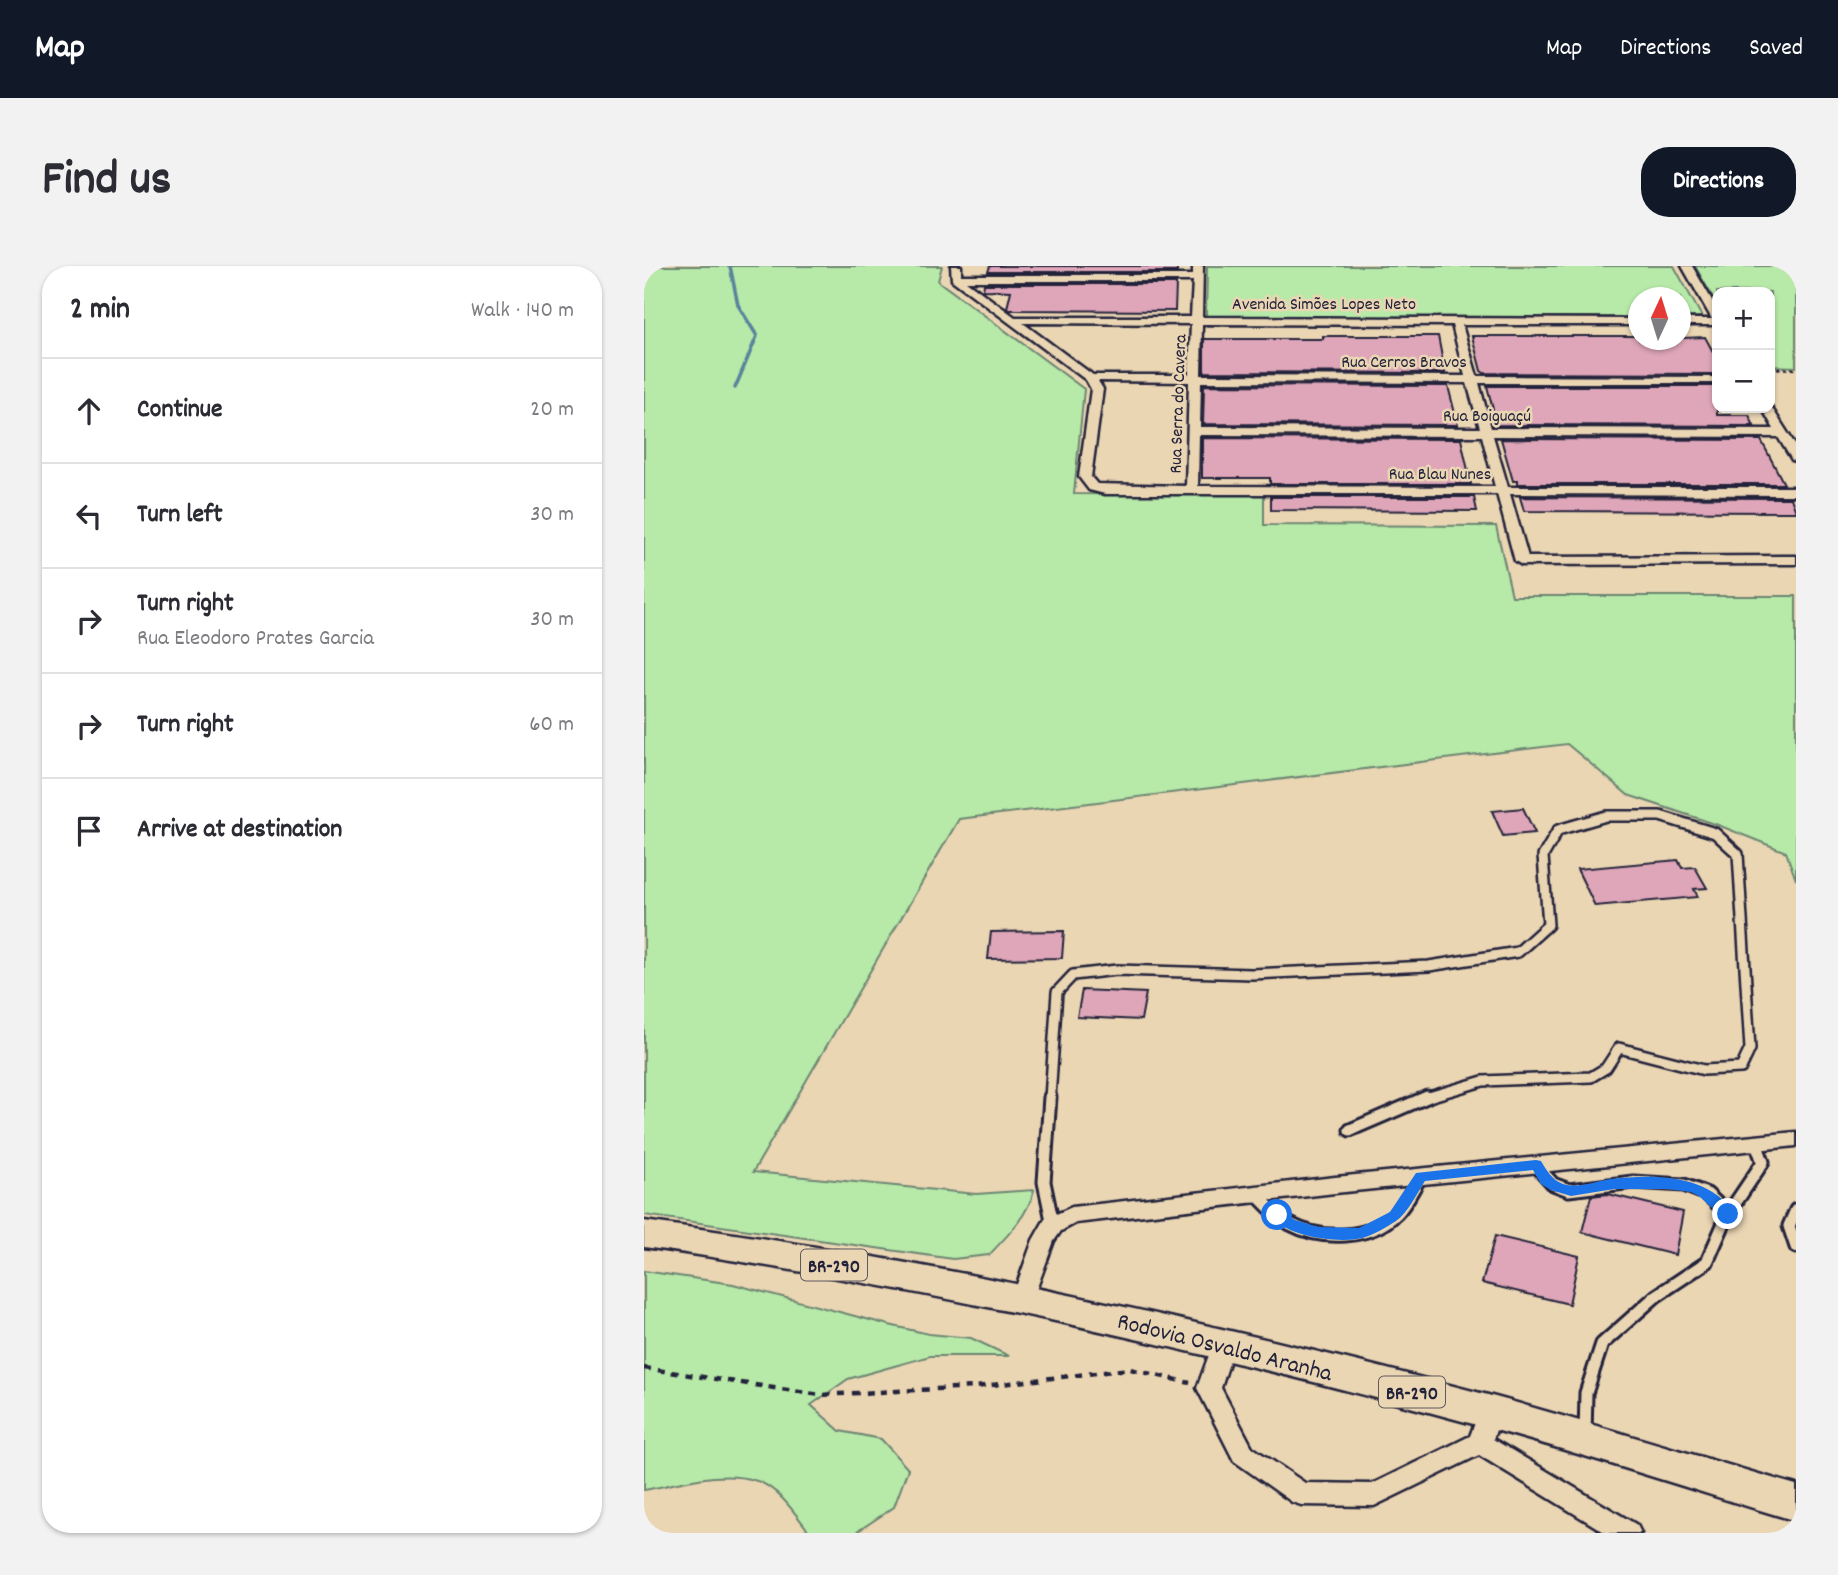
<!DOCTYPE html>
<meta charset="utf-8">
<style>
:root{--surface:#fff;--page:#f2f2f3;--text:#2b2b33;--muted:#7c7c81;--line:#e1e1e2;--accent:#111827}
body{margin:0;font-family:Dekko,sans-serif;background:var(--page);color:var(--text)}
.controls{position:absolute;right:21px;top:21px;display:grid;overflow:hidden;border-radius:14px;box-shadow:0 2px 5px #0004}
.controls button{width:63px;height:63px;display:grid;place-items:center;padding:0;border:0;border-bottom:2px solid var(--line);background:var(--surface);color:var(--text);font:35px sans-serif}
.compass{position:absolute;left:984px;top:21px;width:63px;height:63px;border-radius:50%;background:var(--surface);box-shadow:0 2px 5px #0004;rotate:4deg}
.stop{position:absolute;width:21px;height:21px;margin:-16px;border:5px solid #1a73e8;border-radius:50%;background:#fff}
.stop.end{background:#1a73e8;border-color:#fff;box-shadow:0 2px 7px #0008}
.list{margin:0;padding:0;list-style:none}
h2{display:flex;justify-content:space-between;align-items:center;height:91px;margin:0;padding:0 28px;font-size:30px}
h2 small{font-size:23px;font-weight:400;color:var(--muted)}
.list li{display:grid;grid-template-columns:46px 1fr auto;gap:21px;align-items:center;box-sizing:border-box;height:105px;padding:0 28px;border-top:2px solid var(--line)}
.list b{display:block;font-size:26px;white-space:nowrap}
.list p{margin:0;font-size:23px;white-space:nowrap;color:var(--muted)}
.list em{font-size:23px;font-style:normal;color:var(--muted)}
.icon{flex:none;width:38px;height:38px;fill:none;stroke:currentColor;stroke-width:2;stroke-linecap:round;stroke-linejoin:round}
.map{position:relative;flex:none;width:1152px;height:1267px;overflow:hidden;border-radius:28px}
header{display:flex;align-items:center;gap:42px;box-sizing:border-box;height:98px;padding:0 35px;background:var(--accent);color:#fff}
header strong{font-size:33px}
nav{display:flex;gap:38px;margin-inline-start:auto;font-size:24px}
.intro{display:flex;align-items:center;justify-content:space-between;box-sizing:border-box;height:168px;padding:0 42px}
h1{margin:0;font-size:49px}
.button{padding:18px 32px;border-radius:28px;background:var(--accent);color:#fff;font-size:24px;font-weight:700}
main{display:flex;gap:42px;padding:0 42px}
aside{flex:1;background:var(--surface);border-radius:28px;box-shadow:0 2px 5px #0004}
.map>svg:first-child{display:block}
.green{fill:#b7e9a8;stroke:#6c8672;stroke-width:2}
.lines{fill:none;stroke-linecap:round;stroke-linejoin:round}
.stream{stroke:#59849c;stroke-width:3.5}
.building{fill:#dea6b8;stroke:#22223b;stroke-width:2}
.service-far1-casing{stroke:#22223b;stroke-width:14}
.service-casing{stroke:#22223b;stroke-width:17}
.minor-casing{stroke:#22223b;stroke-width:5}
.trunk-casing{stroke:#22223b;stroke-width:5}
.path-far1{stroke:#22223b;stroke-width:2.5;stroke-dasharray:3.5 3.5;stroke-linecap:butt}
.path{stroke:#22223b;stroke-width:4.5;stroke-dasharray:7 7;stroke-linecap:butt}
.service-far1{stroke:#ebd6b4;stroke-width:9}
.service{stroke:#ebd6b4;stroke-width:11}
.minor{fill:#ebd6b4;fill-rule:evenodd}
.trunk{fill:#ebd6b4;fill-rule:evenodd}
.route{fill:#1a73e8}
.labels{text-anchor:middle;stroke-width:5;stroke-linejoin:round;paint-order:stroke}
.far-street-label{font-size:18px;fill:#22223b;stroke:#ebd6b4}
.shield{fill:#ebd6b4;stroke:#5e585f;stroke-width:2}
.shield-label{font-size:19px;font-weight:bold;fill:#22223b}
.near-street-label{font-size:24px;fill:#22223b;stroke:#ebd6b4}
</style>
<header>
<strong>Map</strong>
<nav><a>Map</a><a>Directions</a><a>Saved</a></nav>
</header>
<div class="intro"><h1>Find us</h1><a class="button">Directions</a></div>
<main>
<aside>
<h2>2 min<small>Walk · 140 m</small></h2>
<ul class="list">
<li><svg class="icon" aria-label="ahead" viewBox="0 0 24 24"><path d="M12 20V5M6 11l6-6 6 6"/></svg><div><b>Continue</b></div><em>20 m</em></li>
<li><svg class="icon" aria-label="left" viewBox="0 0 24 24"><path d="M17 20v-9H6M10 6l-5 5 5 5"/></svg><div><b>Turn left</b></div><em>30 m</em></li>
<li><svg class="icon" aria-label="right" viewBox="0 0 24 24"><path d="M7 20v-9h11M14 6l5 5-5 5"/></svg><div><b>Turn right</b><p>Rua Eleodoro Prates Garcia</p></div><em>30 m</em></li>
<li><svg class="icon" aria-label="right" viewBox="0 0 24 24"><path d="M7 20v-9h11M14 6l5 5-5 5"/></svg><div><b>Turn right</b></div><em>60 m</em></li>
<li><svg class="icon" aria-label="arrive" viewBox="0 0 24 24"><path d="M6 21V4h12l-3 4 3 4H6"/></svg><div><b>Arrive at destination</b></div></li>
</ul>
</aside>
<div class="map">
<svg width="1152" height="1267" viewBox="0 0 1152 1267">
<rect width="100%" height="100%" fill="#ebd6b4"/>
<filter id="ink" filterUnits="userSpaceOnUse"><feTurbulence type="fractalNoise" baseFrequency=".0143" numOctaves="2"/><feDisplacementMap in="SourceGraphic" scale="14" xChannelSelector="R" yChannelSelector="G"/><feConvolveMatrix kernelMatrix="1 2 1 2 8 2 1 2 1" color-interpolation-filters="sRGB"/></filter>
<g filter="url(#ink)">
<path class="green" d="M 0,0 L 298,0 L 294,15 L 440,123 L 430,228 L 620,229 L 620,259 L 852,260 L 868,330 L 1152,330 L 1152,614 L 1142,586 L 1074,559 L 984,529 L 923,478 L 315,553 L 109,906 L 332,928 L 390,924 C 384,950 363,970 345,989 L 309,993 L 0,949 Z
M 563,0 L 1030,0 L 1058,51 L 1037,51 L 1036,32 L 994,32 L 994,51 L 562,51 Z
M 1051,0 L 1152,0 L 1152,101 L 1126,100 L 1126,26 L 1073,26 L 1073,39 Z
M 0,1005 L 89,1018 L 245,1059 L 285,1068 L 327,1072 L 365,1090 L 286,1090 L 204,1113 L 167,1139 L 196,1165 L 237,1173 L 264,1203 L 250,1241 L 211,1267 L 166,1267 C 153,1250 134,1221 113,1215 C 77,1203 35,1218 0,1224 Z"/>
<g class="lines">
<path class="stream" d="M 86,0 L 94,39 L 113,70 L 91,122"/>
</g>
<path class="building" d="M 346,0 L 533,0 L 533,6 L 344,6 Z
M 340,18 L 532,18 L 531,45 L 366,44 L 363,42 L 367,25 L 339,24 Z
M 679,70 L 794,70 L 801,107 L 560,106 L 560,73 L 679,73 Z
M 828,70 L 995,70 L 995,74 L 1061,71 L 1073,93 L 1073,108 L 840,107 L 837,105 Z
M 560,119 L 804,120 L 814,159 L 559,158 Z
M 843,120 L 1073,120 L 1073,149 L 1105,149 L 1110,160 L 853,159 Z
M 558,172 L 817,173 L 827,218 L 626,218 L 626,212 L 558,212 Z
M 857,173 L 1117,174 L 1140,218 L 873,218 L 873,215 L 869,215 Z
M 627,231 L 830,231 L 833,245 L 627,244 Z
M 876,231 L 1147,232 L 1152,246 L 880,245 Z
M 879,542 L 891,567 L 859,570 L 848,545 Z
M 1034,594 L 1038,602 L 1051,601 L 1063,622 L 1050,623 L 1054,631 L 951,640 L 933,603 Z
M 420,665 L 418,692 L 344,693 L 347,666 Z
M 438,724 L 502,727 L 497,754 L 433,751 Z
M 964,928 L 1039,946 L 1031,989 L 938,966 L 947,930 Z
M 851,970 L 935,990 L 925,1038 L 838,1017 Z"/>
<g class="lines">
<g class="service-far1-casing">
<path id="service-far1" d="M 406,833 L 413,726 L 429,709 L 473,704 L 608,708 L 785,700 L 874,686 L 904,659 L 899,590 L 914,564 L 962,550 L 1016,550 L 1071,567 L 1094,588 L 1106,783 L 1097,802 L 1060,804 L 975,782 L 962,802 L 947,811 L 839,815 L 778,833"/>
</g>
<g class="service-casing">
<path id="service" d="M 406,831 L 400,916 L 409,959
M 706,864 L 783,831
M 892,899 L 909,918 L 925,924 L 989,916 L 1040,919 L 1063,928 L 1084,948
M 613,929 C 623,939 633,951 646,958 C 678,975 726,974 753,947 C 763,937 769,922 777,910
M 1152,944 L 1145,960 L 1152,981
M 941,1169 L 942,1127 L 958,1078 L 1012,1030 L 1063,996 L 1084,948 L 1119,896 L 1112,877"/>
</g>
<g class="minor-casing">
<path id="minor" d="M 307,0 L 317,0 L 317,9 L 549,9 L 549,0 L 559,0 L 558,51 L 994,53 L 994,59 L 818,59 L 833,110 L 1073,111 L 1073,117 L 835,117 L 847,162 L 1130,163 L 1118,142 L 1126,142 L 1126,139 L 1152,180 L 1152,195 L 1148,194 L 1134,171 L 849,170 L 864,221 L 1152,221 L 1152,229 L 866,228 L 884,291 L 1152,290 L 1152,298 L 878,299 L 871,295 L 853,228 L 461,228 L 445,224 L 435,211 L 447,123 L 442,114 L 308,14 ZM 322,15 L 549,15 L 547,51 L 371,51 ZM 379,57 L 547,58 L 545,109 L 449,109 ZM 558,58 L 808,59 L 821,110 L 557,109 ZM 454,115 L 545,116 L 542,220 L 453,218 L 447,211 L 459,123 ZM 557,116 L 823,117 L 836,162 L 556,161 ZM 555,169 L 838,170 L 851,221 L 554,220 Z
M 1038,0 L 1048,0 L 1073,43 L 1073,59 L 1036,59 L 1036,53 L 1068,53 Z
M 1152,866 L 1152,880 L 691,927 L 432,957 L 417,965 L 410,975 L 387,1038 L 379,1041 L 371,1038 L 368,1032 L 389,974 L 401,953 L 428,941 L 691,911 Z
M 580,1069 L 588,1071 L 591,1078 L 577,1122 L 608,1181 L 661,1217 L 728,1218 L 826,1170 L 838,1139 L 846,1136 L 854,1139 L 858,1146 L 849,1173 L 993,1259 L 997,1267 L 962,1267 L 835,1189 L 730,1240 L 657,1239 L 648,1236 L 590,1195 L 553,1122 L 569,1078 L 572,1071 Z"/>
</g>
<g class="trunk-casing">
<path id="trunk" d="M 0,955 C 285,993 566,1056 844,1129 C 947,1157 1049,1189 1152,1219 L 1152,1255 C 1049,1224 947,1190 844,1162 C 566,1086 285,1021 0,981 Z"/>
</g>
<path class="path-far1" d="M 1126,102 L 1152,103"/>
<path class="path" d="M 0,1102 L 176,1129 L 331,1121 L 486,1103 L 546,1117"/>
<use href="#service-far1" class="service-far1"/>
<use href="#service" class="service"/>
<use href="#minor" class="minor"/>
<use href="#trunk" class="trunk"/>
</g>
</g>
<path class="route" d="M 892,894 L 897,895 C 903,905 908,914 919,918 C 934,923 952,915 967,913 C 1010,908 1065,908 1091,948 L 1089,952 L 1079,952 L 1055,930 L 1047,926 L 1023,923 L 970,923 L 927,930 L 907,924 L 897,918 L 889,904 L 781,915 C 773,927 764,947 752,955 C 743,961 729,969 718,972 C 694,978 640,970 626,949 L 633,943 L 651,954 L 674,961 L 715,962 L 746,946 L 772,907 Z"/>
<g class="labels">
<g class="far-street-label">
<text x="680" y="43">Avenida Simões Lopes Neto</text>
<text x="760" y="101">Rua Cerros Bravos</text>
<text transform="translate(533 138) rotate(-88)" y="6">Rua Serra do Cavera</text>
<text x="843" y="155">Rua Boiguaçú</text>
<text x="796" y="213">Rua Blau Nunes</text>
</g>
<g class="shield">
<rect x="157" y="983.5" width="66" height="31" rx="5"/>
<rect x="735" y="1110.5" width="66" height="31" rx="5"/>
</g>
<g class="shield-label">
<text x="190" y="1006">BR-290</text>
<text x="768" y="1133">BR-290</text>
</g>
<g class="near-street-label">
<text transform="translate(581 1080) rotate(14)" y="8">Rodovia Osvaldo Aranha</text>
</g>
</g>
</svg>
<div class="controls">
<button>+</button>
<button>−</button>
</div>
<svg class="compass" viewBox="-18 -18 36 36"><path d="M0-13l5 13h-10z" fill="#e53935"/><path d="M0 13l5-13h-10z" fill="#7c7c81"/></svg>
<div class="stop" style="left:633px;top:949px"></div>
<div class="stop end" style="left:1084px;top:948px"></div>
</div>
</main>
